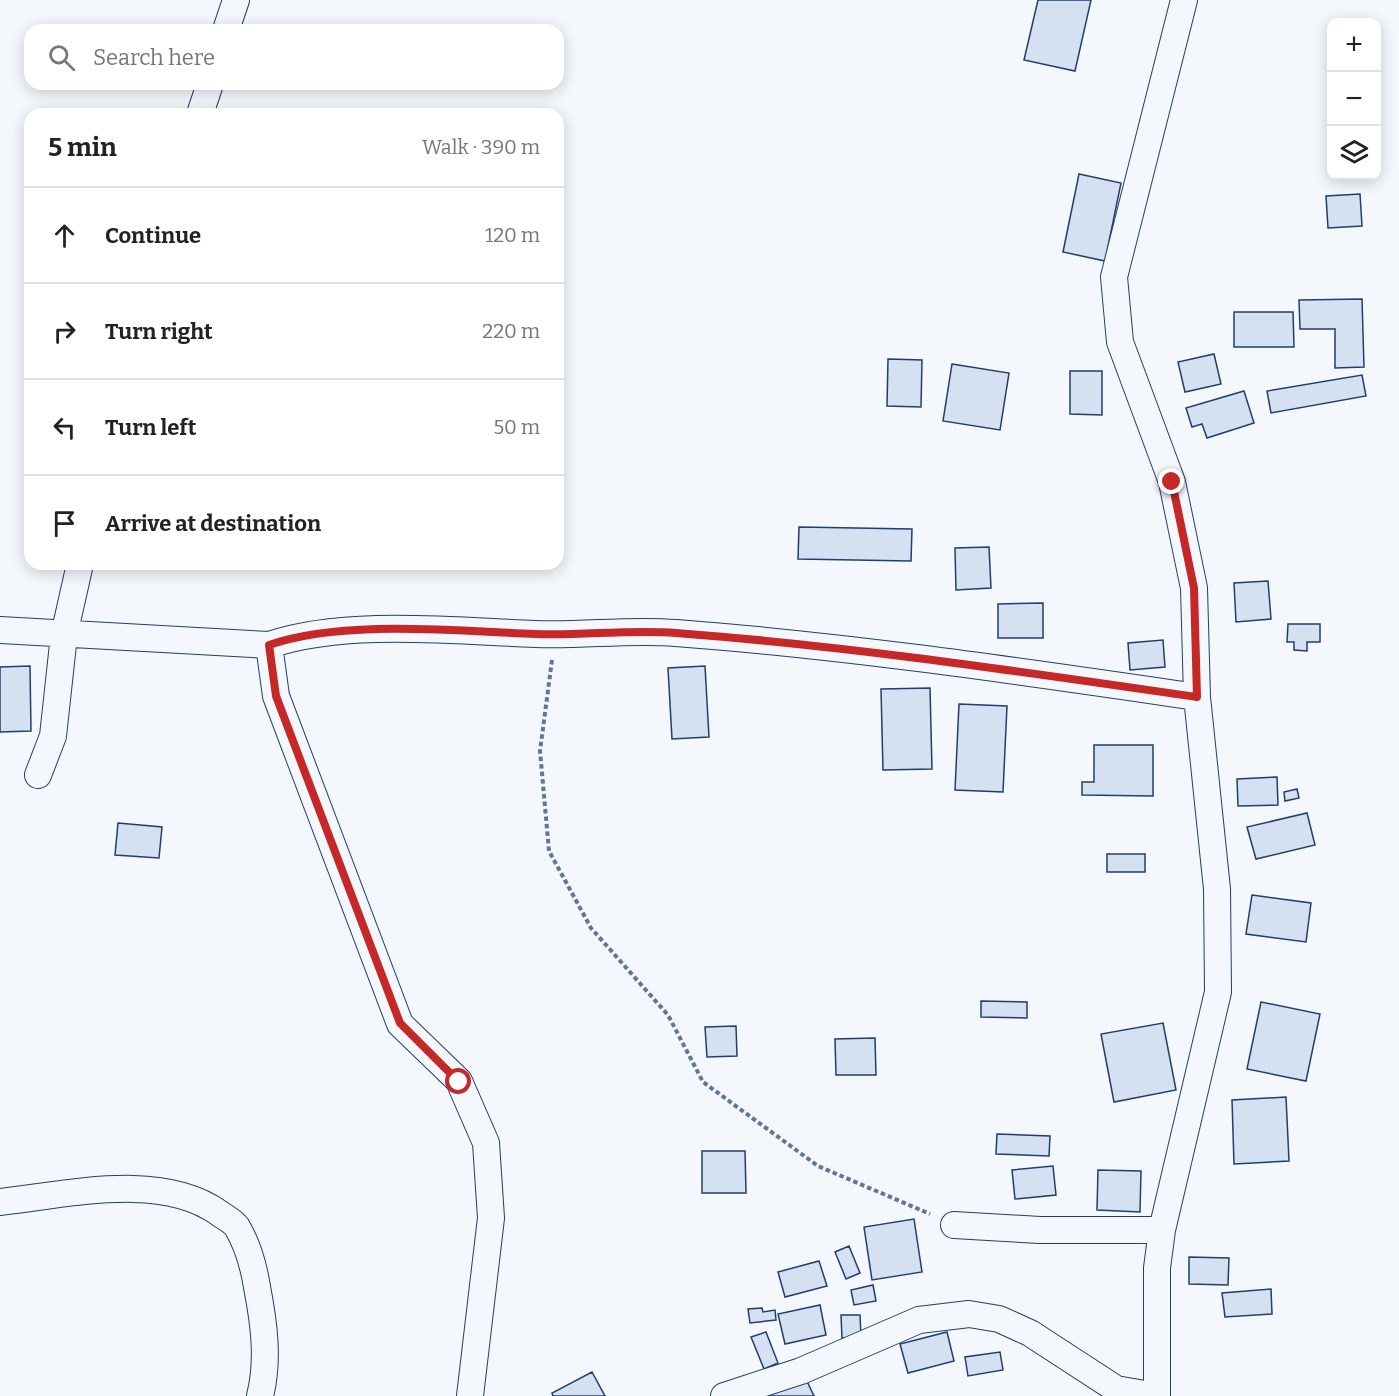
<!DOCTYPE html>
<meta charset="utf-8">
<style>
:root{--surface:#fff;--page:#f2f2f2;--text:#222;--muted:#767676;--line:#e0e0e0}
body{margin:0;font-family:Bitter,serif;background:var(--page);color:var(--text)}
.controls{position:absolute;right:18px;top:18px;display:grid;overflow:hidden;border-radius:12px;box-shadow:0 3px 15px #0003}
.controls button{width:54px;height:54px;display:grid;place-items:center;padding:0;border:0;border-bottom:2px solid var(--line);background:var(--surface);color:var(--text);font:30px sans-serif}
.stop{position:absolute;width:18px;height:18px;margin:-14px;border:4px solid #c62828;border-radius:50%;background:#fff}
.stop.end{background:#c62828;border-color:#fff;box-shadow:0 2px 6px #0008}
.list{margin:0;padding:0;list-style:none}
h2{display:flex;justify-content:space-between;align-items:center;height:78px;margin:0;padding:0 24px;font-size:26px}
h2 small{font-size:20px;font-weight:400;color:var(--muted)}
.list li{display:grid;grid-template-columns:39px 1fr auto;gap:18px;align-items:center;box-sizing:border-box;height:96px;padding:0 24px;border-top:2px solid var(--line)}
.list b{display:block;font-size:22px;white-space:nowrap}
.list em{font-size:20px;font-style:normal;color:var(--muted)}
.icon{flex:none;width:33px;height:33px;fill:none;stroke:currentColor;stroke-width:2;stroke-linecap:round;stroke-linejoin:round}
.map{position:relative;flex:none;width:1399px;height:1396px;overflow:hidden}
.search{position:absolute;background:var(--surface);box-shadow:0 3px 15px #0003;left:24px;top:24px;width:540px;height:66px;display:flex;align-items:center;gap:15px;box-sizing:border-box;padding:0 21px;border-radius:18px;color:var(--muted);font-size:22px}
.panel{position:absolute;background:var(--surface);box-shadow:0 3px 15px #0003;left:24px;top:108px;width:540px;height:462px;border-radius:18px}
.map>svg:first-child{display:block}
.building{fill:#d5e0f0;stroke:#1d3f73;stroke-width:1.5}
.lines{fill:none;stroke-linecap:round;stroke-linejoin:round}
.street-casing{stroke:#1d3f73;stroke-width:28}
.path{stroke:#5e769c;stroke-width:4;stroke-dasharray:4.5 3;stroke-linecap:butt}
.street{stroke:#f4f7fb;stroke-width:26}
.route{stroke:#c62828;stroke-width:8}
</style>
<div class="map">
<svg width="1399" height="1396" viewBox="0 0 1399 1396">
<rect width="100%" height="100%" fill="#f4f7fb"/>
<path class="building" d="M 1038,0 L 1091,0 L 1075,71 L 1024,60 Z
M 1079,174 L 1121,183 L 1105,261 L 1063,252 Z
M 1360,194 L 1362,226 L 1328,228 L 1326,196 Z
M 1362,299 L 1364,367 L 1335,368 L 1335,329 L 1300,329 L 1299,300 Z
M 1234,312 L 1293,312 L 1294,347 L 1234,347 Z
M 1214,354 L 1221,384 L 1185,392 L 1178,362 Z
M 888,359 L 922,360 L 921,407 L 887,406 Z
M 952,364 L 1009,373 L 1000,430 L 943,421 Z
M 1070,371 L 1102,371 L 1102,415 L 1070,414 Z
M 1362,375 L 1366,396 L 1271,413 L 1267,391 Z
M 1244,391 L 1254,423 L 1207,438 L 1202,424 L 1192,427 L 1186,408 Z
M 799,527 L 912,529 L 911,561 L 798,559 Z
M 989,547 L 991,588 L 956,590 L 955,548 Z
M 1268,581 L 1271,619 L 1236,622 L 1234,583 Z
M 1043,603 L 1043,638 L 998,638 L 998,604 Z
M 1288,624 L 1320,624 L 1320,642 L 1307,642 L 1307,651 L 1294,650 L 1294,642 L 1287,642 Z
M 1163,640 L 1165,667 L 1130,670 L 1128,643 Z
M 30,666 L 31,731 L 0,732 L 0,667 Z
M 705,666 L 709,737 L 672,739 L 668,668 Z
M 930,688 L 932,769 L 883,770 L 881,689 Z
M 959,704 L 1007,706 L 1003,792 L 955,790 Z
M 1094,745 L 1153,745 L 1153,796 L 1082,795 L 1082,782 L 1094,782 Z
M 1277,777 L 1278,805 L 1238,806 L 1237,779 Z
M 1297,789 L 1299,798 L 1285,801 L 1284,792 Z
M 1307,813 L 1315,845 L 1256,859 L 1247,827 Z
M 118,823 L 162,827 L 159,858 L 115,855 Z
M 1107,854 L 1145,854 L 1145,872 L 1107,872 Z
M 1252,895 L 1311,903 L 1306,942 L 1246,934 Z
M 981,1001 L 1027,1002 L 1027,1018 L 981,1017 Z
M 1261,1002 L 1320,1014 L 1306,1081 L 1247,1069 Z
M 1163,1023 L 1176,1090 L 1114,1102 L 1101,1034 Z
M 736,1026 L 737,1056 L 707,1057 L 705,1027 Z
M 875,1038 L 876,1075 L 836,1075 L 835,1039 Z
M 1286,1097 L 1289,1161 L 1234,1164 L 1232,1100 Z
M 997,1134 L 1050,1136 L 1049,1156 L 996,1154 Z
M 702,1151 L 745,1151 L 746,1193 L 702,1193 Z
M 1053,1166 L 1056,1195 L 1015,1199 L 1012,1170 Z
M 1098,1170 L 1141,1171 L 1140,1212 L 1097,1210 Z
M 914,1219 L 922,1272 L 872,1280 L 864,1227 Z
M 849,1246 L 860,1273 L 846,1279 L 835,1252 Z
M 1189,1257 L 1229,1258 L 1228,1285 L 1189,1284 Z
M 819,1261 L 827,1286 L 785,1297 L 778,1272 Z
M 873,1285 L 876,1301 L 854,1305 L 851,1290 Z
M 1271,1289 L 1272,1314 L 1225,1317 L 1222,1293 Z
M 820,1305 L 826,1335 L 785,1344 L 778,1314 Z
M 762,1308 L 763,1312 L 775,1310 L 776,1320 L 750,1323 L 748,1309 Z
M 841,1315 L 860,1315 L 861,1337 L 842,1338 Z
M 766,1332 L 778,1363 L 764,1369 L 751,1337 Z
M 947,1332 L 954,1361 L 908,1373 L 900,1344 Z
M 1000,1352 L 1003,1370 L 968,1376 L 965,1357 Z
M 592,1372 L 605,1396 L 553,1396 L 552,1393 Z
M 804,1375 L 814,1396 L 756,1396 Z"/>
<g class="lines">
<g class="street-casing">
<path id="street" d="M 226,30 L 236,0
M 200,114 L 210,84
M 0,630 L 269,645 C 344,619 456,631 535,634 C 582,636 629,629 676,633 C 850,646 1024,672 1197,697
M 269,645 L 276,696 L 400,1024 L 459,1081 L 486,1143 L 491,1218 L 470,1396
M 38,775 L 53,736 L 64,635 L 80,564
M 0,1202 C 66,1195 161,1171 219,1213 C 224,1217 233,1221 237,1227 C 247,1244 254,1268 257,1287 C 264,1323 269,1360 260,1396
M 954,1225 L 1040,1230 L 1162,1230
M 724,1396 L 801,1371 L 919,1320 L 969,1314 L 999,1319 L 1030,1333 L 1116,1389 L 1156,1396
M 1157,1396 L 1157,1268 L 1162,1230 L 1218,992 L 1217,889 L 1197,697 L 1194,588 L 1172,482 L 1120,342 L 1114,277 L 1184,0"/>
</g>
<path class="path" d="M 552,660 L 540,751 L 549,851 L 591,928 L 668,1015 L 703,1082 L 818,1166 L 930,1214"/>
<use href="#street" class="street"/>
</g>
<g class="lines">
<path class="route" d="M 459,1082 L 400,1023 L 276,696 L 269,645 C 343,619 456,631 535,634 C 582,636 629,629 676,633 C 850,646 1024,672 1197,697 L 1194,588 L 1172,482"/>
</g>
</svg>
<div class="controls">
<button>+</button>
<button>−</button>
<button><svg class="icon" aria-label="layers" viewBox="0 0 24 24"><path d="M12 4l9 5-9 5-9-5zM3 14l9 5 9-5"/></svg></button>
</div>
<div class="stop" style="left:459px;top:1082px"></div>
<div class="stop end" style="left:1172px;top:482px"></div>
<div class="search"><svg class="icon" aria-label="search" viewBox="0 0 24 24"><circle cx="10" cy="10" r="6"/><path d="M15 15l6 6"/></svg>Search here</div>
<section class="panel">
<h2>5 min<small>Walk · 390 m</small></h2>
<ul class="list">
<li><svg class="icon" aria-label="ahead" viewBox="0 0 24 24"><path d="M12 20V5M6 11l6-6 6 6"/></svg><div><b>Continue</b></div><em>120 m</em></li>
<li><svg class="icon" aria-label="right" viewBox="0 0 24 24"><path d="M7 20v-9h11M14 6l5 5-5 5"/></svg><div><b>Turn right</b></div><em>220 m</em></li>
<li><svg class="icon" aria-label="left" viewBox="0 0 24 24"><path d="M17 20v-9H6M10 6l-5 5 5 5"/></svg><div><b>Turn left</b></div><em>50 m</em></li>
<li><svg class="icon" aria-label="arrive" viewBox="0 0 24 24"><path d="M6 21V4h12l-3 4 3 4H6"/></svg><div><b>Arrive at destination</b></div></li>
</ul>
</section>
</div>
